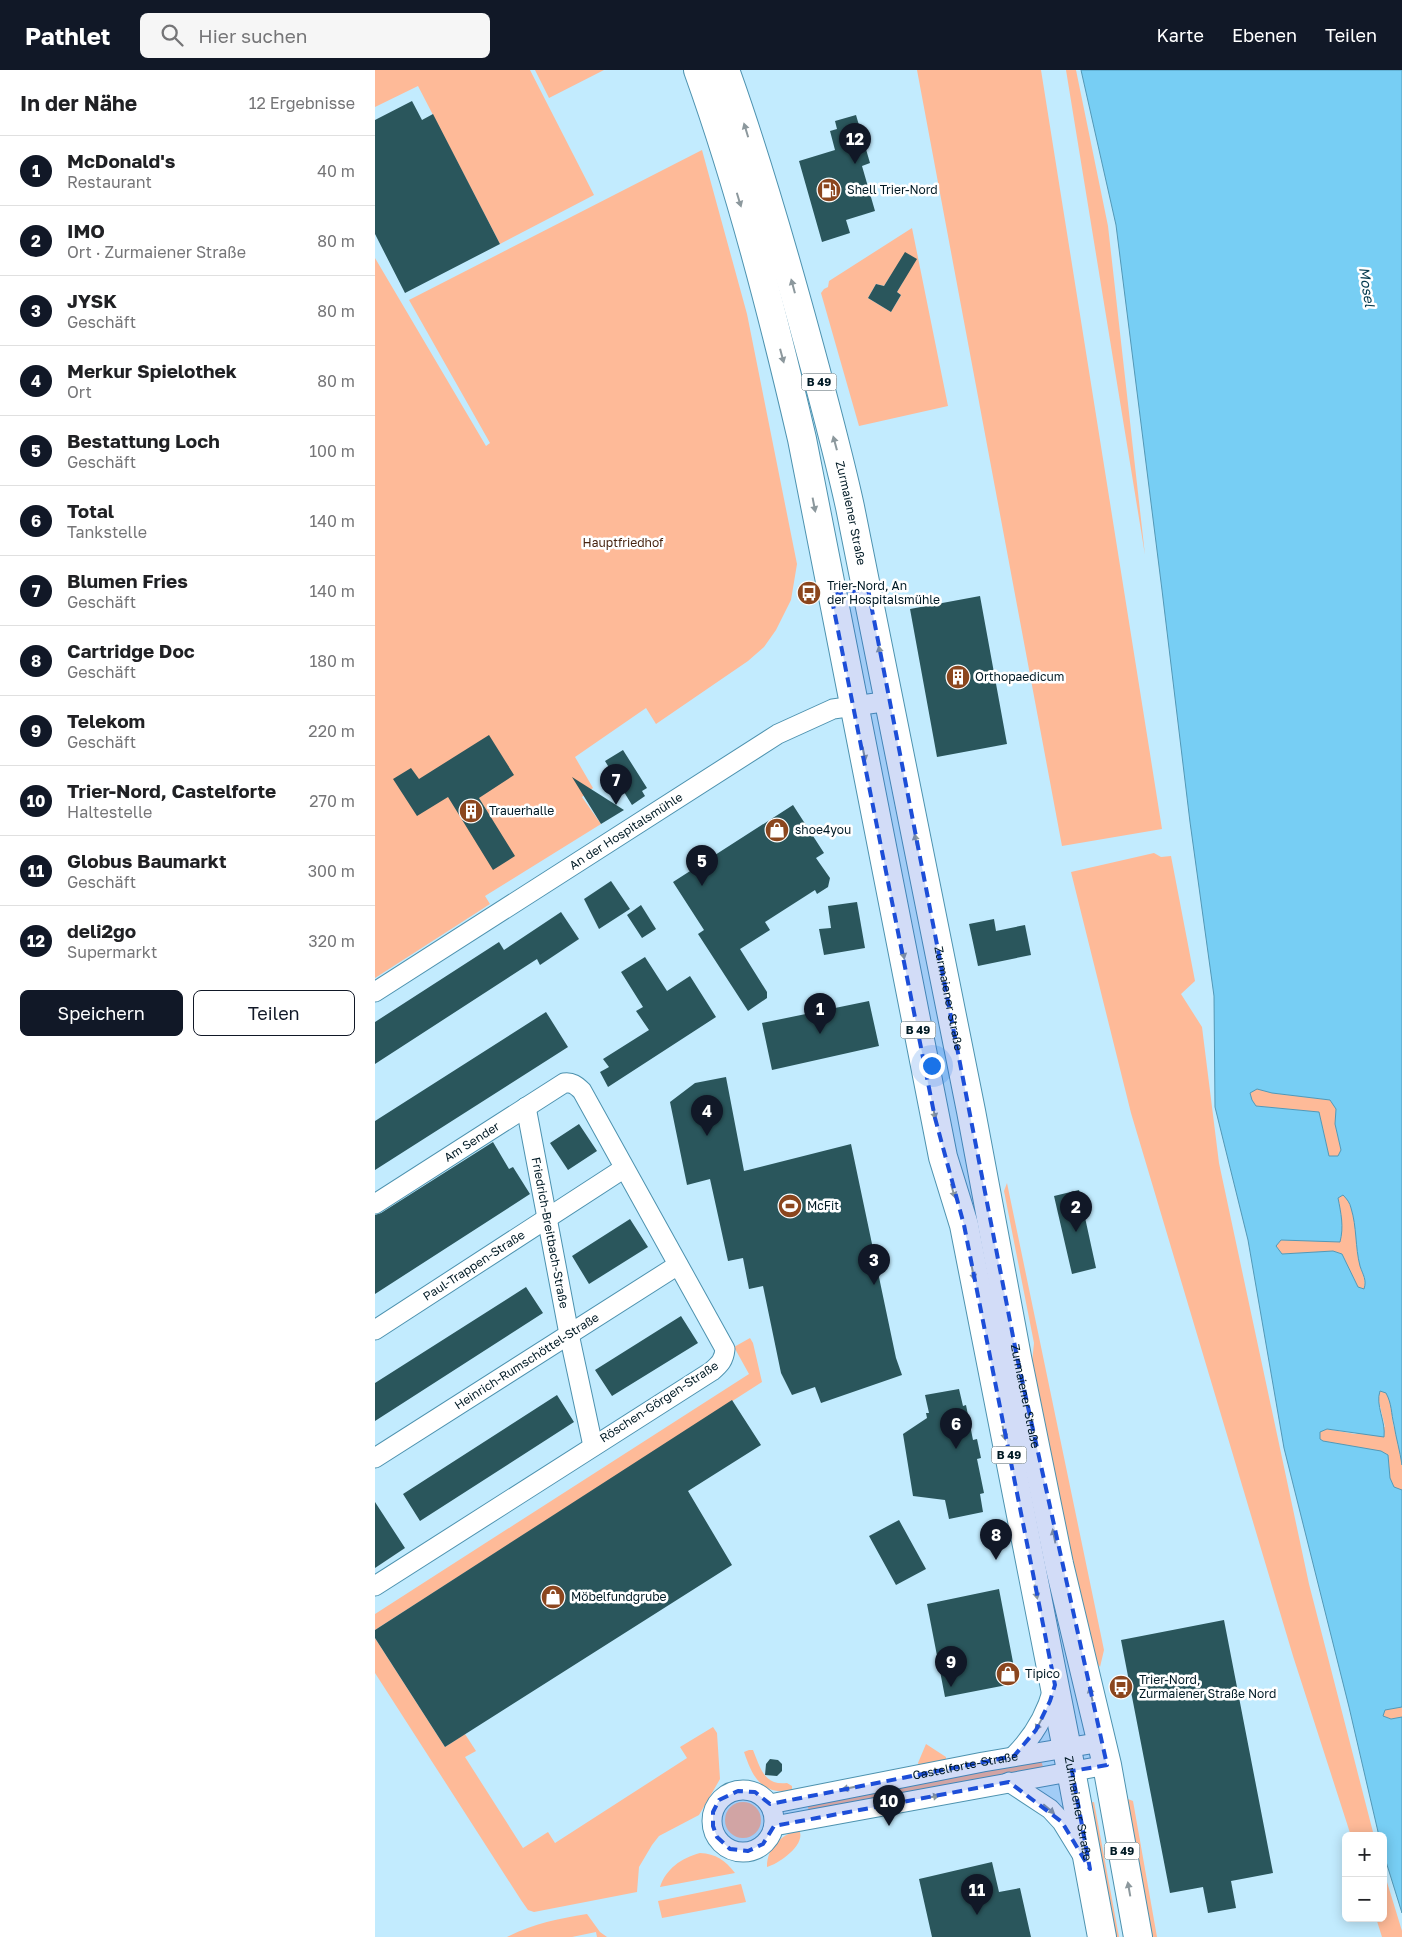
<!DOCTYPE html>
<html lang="de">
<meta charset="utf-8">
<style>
:root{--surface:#fff;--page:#f6f6f6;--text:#202124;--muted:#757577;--line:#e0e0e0;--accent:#111827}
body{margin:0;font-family:"Golos Text",sans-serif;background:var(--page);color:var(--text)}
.controls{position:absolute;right:15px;bottom:15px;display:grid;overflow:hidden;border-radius:8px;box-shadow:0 2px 12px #0003}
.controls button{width:45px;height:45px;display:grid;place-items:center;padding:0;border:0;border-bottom:1px solid var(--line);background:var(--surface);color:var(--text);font:25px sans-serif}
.you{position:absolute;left:556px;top:995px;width:18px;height:18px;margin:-12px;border:4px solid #fff;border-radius:50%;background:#1a73e8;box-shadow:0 0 0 8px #1a73e833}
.badge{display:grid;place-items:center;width:32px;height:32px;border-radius:50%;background:var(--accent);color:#fff;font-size:16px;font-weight:700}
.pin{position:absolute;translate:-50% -41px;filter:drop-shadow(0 1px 2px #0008)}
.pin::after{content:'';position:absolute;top:26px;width:18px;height:15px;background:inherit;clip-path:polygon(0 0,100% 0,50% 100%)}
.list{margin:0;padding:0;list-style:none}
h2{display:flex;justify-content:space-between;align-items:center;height:65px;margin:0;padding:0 20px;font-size:21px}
h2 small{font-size:16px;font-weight:400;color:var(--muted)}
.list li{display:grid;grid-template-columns:32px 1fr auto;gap:15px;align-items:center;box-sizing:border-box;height:70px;padding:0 20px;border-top:1px solid var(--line)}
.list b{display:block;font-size:19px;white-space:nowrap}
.list p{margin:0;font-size:16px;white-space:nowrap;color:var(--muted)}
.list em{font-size:16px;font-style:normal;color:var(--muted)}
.actions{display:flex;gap:10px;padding:15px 20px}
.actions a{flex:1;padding:11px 0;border:1px solid var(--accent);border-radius:8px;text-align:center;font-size:18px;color:var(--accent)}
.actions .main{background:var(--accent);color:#fff}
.icon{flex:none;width:28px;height:28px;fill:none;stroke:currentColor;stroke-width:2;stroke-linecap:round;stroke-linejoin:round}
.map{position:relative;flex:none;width:1027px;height:1867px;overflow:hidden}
header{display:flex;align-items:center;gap:30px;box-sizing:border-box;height:70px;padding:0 25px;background:var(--accent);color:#fff}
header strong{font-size:24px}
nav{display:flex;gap:28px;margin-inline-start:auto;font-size:18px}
.search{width:350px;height:45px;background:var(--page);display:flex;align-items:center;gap:12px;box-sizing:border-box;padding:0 18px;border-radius:8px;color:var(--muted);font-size:19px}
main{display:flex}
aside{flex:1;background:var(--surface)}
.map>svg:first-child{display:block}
.green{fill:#feba98;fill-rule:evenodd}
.water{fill:#77cef4;stroke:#5398b6;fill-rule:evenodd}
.building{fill:#2a565c}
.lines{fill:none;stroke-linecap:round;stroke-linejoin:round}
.street-casing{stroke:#4d92af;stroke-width:21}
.primary-casing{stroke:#4d92af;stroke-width:30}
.street{stroke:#fff;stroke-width:19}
.primary{stroke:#fff;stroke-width:28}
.oneway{fill:#8c989d}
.marked{fill:#1d4ed8;fill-opacity:0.2;stroke:#1d4ed8;stroke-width:4;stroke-dasharray:10 6;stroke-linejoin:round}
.labels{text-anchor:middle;stroke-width:5;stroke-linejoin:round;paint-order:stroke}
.shield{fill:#fff;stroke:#4c5f66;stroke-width:1}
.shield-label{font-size:11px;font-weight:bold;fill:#001a25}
.poi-label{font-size:12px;fill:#001a25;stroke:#fff;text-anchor:start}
.street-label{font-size:12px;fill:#001a25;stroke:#fff}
.park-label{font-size:12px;fill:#482511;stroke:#fff}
.water-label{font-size:14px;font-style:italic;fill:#063c4f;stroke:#fff}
</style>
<header>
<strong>Pathlet</strong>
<div class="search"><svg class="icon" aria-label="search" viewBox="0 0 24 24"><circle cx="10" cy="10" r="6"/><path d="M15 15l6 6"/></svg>Hier suchen</div>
<nav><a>Karte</a><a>Ebenen</a><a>Teilen</a></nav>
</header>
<main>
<aside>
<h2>In der Nähe<small>12 Ergebnisse</small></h2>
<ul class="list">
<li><span class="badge">1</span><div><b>McDonald's</b><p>Restaurant</p></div><em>40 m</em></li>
<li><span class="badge">2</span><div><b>IMO</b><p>Ort · Zurmaiener Straße</p></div><em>80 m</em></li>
<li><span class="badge">3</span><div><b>JYSK</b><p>Geschäft</p></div><em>80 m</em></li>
<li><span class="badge">4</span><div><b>Merkur Spielothek</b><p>Ort</p></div><em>80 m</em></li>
<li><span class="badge">5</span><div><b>Bestattung Loch</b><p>Geschäft</p></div><em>100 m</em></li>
<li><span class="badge">6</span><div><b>Total</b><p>Tankstelle</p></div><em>140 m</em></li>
<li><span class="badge">7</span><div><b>Blumen Fries</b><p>Geschäft</p></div><em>140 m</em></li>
<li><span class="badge">8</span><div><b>Cartridge Doc</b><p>Geschäft</p></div><em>180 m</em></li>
<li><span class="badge">9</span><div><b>Telekom</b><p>Geschäft</p></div><em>220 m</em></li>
<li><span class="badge">10</span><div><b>Trier-Nord, Castelforte</b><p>Haltestelle</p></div><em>270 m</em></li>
<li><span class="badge">11</span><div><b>Globus Baumarkt</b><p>Geschäft</p></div><em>300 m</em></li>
<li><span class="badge">12</span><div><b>deli2go</b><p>Supermarkt</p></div><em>320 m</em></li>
</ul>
<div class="actions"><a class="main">Speichern</a><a>Teilen</a></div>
</aside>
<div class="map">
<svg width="1027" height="1867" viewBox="0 0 1027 1867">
<rect width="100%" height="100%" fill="#c2ebfe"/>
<path class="green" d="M 0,0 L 155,0 L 219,125 L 125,174 L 43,16 L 0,37 Z
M 160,0 L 229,0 L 174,28 Z
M 542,0 L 666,0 L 787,759 L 687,776 Z
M 691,0 L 701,0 L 733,156 L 770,485 Z
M 327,80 L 372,244 L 422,494 L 416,530 L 401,560 L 389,577 L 373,591 L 281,654 L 271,638 L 200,687 L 218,718 L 207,727 L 226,754 L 110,826 L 115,834 L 0,908 L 0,188 L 111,376 L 115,373 L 34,230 Z
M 537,158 L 573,336 L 484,356 L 446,223 L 449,219 L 453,217 L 454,211 ZM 516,205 L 528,212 L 522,222 L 526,225 L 516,242 L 493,228 L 501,214 L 509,216 Z
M 779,783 L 786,787 L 796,786 L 820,911 L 806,924 L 827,957 L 844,1093 L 934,1514 L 999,1766 L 976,1766 L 918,1586 L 756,1043 L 696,802 Z
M 882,1018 L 897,1023 L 955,1030 L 961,1039 L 960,1054 L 966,1080 L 963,1087 L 954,1086 L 944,1042 L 881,1036 L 877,1030 L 875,1023 Z
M 632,1113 L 729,1580 L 725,1597 L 717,1586 L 656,1303 L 659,1273 L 629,1121 Z
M 968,1124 C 972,1128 974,1132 976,1138 C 982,1156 980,1177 985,1196 C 988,1205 991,1210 989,1219 L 983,1217 L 967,1184 L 958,1181 L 907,1184 L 901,1176 L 906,1170 L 965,1171 C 969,1157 966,1143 963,1128 Z
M 375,1268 L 378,1273 L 387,1312 L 0,1560 L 0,1544 L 374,1304 L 359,1277 Z
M 1005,1321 L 1012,1323 L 1016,1334 L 1018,1354 L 1024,1375 L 1027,1395 L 1027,1420 L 1019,1418 L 1015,1409 L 1013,1385 L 997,1380 L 948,1371 L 945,1369 L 945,1361 L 952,1359 L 980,1364 L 1010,1357 L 1003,1328 Z
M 0,1568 L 70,1677 L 90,1664 L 101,1681 L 90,1687 L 148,1778 L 173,1762 L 180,1773 L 312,1688 L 305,1677 L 338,1657 L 342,1663 L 345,1709 L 341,1716 L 324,1745 L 284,1766 L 277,1775 L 264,1797 L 262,1822 L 159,1842 L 153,1840 L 146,1830 L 0,1603 Z
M 1027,1637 L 1027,1647 L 1016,1649 L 1008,1647 L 1010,1640 Z
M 551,1674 L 571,1687 L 571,1691 L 544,1695 L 543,1693 Z
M 374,1680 L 378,1680 C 385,1697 389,1716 412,1713 L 417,1716 L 417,1721 C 386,1724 378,1708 369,1682 Z
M 666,1690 L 668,1697 L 434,1741 L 432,1734 Z
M 748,1727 L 758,1731 L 782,1867 L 774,1867 Z
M350 1750a18 18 0 1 1 36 0a18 18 0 1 1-36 0Z
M 719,1732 L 744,1867 L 735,1867 L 710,1733 Z
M 424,1760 C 432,1774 404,1794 392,1797 C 392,1777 406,1765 424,1760 Z
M 325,1783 C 341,1784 350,1790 360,1803 L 285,1817 C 291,1799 306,1788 325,1783 Z
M 1008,1799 L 1027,1861 L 1027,1867 L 1007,1867 L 1001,1848 L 1008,1848 Z
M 366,1814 L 371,1832 L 287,1848 L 283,1831 Z
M 212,1844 L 225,1862 L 232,1867 L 222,1867 L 221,1862 L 197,1867 L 132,1867 C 160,1853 182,1849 212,1844 Z"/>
<path class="water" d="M 706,0 L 1027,0 L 1027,1395 C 1025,1381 1021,1368 1019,1355 C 1016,1343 1017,1334 1011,1323 L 1005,1321 C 1000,1335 1011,1351 1009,1367 L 952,1359 L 945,1362 L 945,1369 L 948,1371 L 1006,1381 L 1013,1385 L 1015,1408 L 1019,1417 L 1027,1420 L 1027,1637 L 1010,1640 L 1008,1646 L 1016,1649 L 1027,1647 L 1027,1843 L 1008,1782 L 1008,1766 L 1004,1766 L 974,1637 L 909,1378 L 873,1170 L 840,1037 L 839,926 L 815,752 L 787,520 L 741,155 ZM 882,1019 L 897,1023 L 955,1030 L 961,1039 L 960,1054 L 966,1080 L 963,1086 L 954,1086 L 944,1042 L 881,1036 L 877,1030 L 875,1023 ZM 968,1125 C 972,1129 975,1133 976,1138 C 982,1157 980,1177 985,1196 C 988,1205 992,1210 989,1219 L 983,1217 L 967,1184 L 958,1181 L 907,1184 L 901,1176 L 906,1170 L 965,1172 C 969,1157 966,1143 963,1128 Z"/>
<path class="building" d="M 37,31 L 47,50 L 58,44 L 125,174 L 30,223 L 0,164 L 0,50 Z
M 481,45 L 495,93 L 487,96 L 500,141 L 471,150 L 475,163 L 447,172 L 424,91 L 460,80 L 455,61 L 462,59 L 460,51 Z
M 530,182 L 542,189 L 522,222 L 526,225 L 516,242 L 493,228 L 501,214 L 509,216 Z
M 605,526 L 632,674 L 562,687 L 535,539 Z
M 114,665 L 139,705 L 104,728 L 140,786 L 118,800 L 73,727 L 42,746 L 18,709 L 36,698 L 44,709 Z
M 248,680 L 272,718 L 267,721 L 270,726 L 257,735 L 230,691 Z
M 197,707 L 249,740 L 226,754 Z
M 418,735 L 449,783 L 441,788 L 455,808 L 453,817 L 442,824 L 440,820 L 390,852 L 395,860 L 365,879 L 392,922 L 392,928 L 373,941 L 323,864 L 329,860 L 298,812 Z
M 236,811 L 255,839 L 224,859 L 209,829 Z
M 482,832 L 490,878 L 449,885 L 444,859 L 456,858 L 453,836 Z
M 266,835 L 281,859 L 267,868 L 252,845 Z
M 186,842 L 204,869 L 165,895 L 162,889 L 0,994 L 0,952 L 124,872 L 129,880 Z
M 619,849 L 621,861 L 650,855 L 656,885 L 603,896 L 594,854 Z
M 270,887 L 292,921 L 315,906 L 341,947 L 233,1017 L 225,1002 L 234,997 L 228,989 L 274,960 L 261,941 L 268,937 L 246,902 Z
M 494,931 L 504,976 L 397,1000 L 387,953 Z
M 171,942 L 193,977 L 0,1100 L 0,1051 Z
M 351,1007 L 369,1101 L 476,1074 L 521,1288 L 527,1305 L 446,1333 L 440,1317 L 417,1325 L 406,1303 L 388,1216 L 374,1219 L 368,1188 L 353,1191 L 335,1109 L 312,1115 L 295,1032 L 320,1013 Z
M 204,1054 L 222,1081 L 193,1100 L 175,1073 Z
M 118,1072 L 134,1099 L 138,1097 L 155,1124 L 0,1224 L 0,1145 L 6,1143 Z
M 704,1120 L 721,1198 L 697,1204 L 679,1126 Z
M 255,1149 L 273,1177 L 214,1214 L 197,1186 Z
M 151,1217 L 168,1243 L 0,1351 L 0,1313 Z
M 306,1246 L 323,1273 L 237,1326 L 220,1300 Z
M 584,1319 L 588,1336 L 591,1335 L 598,1370 L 602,1369 L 606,1388 L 602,1389 L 609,1423 L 605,1424 L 608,1442 L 574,1449 L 570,1430 L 538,1426 L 528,1364 L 552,1348 L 551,1343 L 554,1343 L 550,1325 Z
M 182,1325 L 199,1352 L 45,1451 L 28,1424 Z
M 357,1330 L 386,1375 L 313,1421 L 357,1495 L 70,1677 L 0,1568 L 0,1560 Z
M 0,1432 L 30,1478 L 0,1498 Z
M 524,1450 L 551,1499 L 521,1515 L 494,1466 Z
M 624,1519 L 642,1613 L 570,1627 L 552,1534 Z
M 849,1550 L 898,1803 L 856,1811 L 861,1838 L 833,1843 L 828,1817 L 795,1823 L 746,1570 Z
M 395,1689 L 403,1690 L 407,1694 L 407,1701 L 402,1706 L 390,1705 L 391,1694 Z
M 617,1792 L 624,1822 L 645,1818 L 656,1867 L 557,1867 L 544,1809 Z"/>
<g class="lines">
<g class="street-casing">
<g id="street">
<path id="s1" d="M 0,922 L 403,664 L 458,639 L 515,631"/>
<path id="s2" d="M 151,1037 L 194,1264 L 218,1376"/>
<path id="s3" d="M 0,1134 L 189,1013 C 197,1012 201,1015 207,1021 L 350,1279 C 349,1290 345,1294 337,1301 L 0,1516"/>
<path id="s4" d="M 0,1260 L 248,1099"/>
<path id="s5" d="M 0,1388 L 303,1195"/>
<path d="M 639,1686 C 658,1667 671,1645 678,1619"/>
<path d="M 634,1712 L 675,1739 L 687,1752 L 706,1783"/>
<circle cx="368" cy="1751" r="31"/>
<path id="s6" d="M 395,1734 L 608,1692 L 727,1672"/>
<path d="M 399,1756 L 732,1695"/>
</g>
</g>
<g class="primary-casing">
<g id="primary">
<path id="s7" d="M 323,0 C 366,120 398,245 427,369 L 568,1087 L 589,1155 L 692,1679 L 727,1867"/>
<path id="s8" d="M 350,0 C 382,89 408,180 433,272 C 448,327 463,382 475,437 L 596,1041 L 642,1287 L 684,1494 L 732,1695 L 763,1867"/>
</g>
</g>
<use href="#street" class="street"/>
<use href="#primary" class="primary"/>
</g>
<defs><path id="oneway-solid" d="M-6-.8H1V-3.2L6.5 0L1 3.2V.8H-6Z" transform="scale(1.25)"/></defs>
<g class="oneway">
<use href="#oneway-solid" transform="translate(371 60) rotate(-107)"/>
<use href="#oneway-solid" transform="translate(364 130) rotate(73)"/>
<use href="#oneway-solid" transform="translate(418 216) rotate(-105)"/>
<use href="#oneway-solid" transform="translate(407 286) rotate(75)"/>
<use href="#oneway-solid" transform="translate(460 373) rotate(-105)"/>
<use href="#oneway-solid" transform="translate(439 435) rotate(79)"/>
<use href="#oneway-solid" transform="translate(505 583) rotate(-101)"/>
<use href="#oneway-solid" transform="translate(489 684) rotate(79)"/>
<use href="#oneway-solid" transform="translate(541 771) rotate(-101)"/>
<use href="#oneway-solid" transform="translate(528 882) rotate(79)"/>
<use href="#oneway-solid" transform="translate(559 1042) rotate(79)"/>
<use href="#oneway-solid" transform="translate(578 1121) rotate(73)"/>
<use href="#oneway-solid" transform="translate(598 1203) rotate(79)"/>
<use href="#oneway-solid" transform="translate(629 1363) rotate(79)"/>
<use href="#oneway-solid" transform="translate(679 1466) rotate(-101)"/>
<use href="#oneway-solid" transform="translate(661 1522) rotate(79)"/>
<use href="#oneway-solid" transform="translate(716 1624) rotate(-103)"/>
<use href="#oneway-solid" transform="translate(664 1654) rotate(118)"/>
<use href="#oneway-solid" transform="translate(474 1718) rotate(169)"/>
<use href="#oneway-solid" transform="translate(557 1727) rotate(-10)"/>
<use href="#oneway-solid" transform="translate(674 1739) rotate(40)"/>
<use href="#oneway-solid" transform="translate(754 1819) rotate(-100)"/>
</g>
<path class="marked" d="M 493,519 L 642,1287 L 732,1695 L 697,1701 L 715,1799 L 687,1752 L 634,1712 L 399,1756 L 388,1774 L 373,1781 L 355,1779 L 342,1767 L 338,1756 L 338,1742 L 344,1730 L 363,1721 L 380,1722 L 395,1734 L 639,1686 L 661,1660 L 675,1631 L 680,1615 L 589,1155 L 560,1048 L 456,525 Z"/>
<defs>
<g id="fuel-disc" transform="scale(1.25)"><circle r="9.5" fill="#8b461e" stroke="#fff"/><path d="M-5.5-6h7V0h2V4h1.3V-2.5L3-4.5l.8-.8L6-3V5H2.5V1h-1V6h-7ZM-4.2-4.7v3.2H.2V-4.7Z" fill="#fff"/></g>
<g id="bus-disc" transform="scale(1.25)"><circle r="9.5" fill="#8b461e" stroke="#fff"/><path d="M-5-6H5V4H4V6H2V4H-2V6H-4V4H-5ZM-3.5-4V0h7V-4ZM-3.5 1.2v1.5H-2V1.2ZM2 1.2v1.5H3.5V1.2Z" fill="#fff"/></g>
<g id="building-disc" transform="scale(1.25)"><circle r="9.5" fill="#8b461e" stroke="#fff"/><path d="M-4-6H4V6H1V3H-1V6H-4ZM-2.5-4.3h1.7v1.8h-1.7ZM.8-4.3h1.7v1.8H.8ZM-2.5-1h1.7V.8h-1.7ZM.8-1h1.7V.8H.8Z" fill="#fff"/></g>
<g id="shop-disc" transform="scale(1.25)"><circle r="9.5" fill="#8b461e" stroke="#fff"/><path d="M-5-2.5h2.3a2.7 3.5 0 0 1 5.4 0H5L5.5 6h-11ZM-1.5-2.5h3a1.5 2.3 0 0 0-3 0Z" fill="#fff"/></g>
<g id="stadium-disc" transform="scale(1.25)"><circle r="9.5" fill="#8b461e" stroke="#fff"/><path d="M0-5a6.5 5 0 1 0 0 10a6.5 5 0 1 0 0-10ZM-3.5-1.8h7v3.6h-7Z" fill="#fff"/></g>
</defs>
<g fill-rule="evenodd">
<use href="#fuel-disc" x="454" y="120"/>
<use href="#bus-disc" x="434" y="523"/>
<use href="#building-disc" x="583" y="607"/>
<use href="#building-disc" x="96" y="741"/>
<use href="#shop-disc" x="402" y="760"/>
<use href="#stadium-disc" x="415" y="1136"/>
<use href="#shop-disc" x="178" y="1527"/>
<use href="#shop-disc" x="633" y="1604"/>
<use href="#bus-disc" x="746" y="1617"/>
</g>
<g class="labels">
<g class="shield">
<rect x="426.5" y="303.5" width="35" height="17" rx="4"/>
<rect x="525.5" y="951.5" width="35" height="17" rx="4"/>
<rect x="616.5" y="1376.5" width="35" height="17" rx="4"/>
<rect x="729.5" y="1772.5" width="35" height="17" rx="4"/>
</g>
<g class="shield-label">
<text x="444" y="316">B 49</text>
<text x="543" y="964">B 49</text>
<text x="634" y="1389">B 49</text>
<text x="747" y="1785">B 49</text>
</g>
<g class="poi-label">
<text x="472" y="124">Shell Trier-Nord</text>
<text x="452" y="520">Trier-Nord, An<tspan x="452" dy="14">der Hospitalsmühle</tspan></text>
<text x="600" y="611">Orthopaedicum</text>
<text x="114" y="745">Trauerhalle</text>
<text x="420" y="764">shoe4you</text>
<text x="432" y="1140">McFit</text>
<text x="196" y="1531">Möbelfundgrube</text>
<text x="650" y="1608">Tipico</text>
<text x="764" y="1614">Trier-Nord,<tspan x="764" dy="14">Zurmaiener Straße Nord</tspan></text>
</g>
<g class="street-label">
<text dy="4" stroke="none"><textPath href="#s8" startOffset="461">Zurmaiener Straße</textPath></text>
<text dy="4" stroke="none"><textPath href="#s1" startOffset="298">An der Hospitalsmühle</textPath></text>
<text dy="4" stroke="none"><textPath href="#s8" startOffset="956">Zurmaiener Straße</textPath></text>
<text dy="4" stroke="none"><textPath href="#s3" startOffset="115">Am Sender</textPath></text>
<text dy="4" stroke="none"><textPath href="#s2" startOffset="128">Friedrich-Breitbach-Straße</textPath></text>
<text dy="4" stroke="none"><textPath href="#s4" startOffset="118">Paul-Trappen-Straße</textPath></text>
<text dy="4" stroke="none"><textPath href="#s5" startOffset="180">Heinrich-Rumschöttel-Straße</textPath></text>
<text dy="4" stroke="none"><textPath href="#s8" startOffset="1361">Zurmaiener Straße</textPath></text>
<text transform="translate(284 1332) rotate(-33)" y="4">Röschen-Görgen-Straße</text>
<text dy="4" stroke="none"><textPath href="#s6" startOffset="199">Castelforte-Straße</textPath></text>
<text dy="4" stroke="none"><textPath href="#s7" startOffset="1781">Zurmaiener Straße</textPath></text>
</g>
<g class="park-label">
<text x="248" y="477">Hauptfriedhof</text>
</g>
<g class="water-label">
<text transform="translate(992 217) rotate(81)" y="5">Mosel</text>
</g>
</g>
</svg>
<div class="controls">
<button>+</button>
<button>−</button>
</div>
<div class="you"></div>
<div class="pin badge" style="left:445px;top:964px">1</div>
<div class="pin badge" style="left:701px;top:1162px">2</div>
<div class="pin badge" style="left:499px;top:1215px">3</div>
<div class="pin badge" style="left:332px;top:1066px">4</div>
<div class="pin badge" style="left:327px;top:816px">5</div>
<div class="pin badge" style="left:581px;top:1379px">6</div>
<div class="pin badge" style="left:241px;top:735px">7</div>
<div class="pin badge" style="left:621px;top:1490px">8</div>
<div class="pin badge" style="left:576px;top:1617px">9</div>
<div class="pin badge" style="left:514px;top:1756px">10</div>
<div class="pin badge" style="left:602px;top:1845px">11</div>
<div class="pin badge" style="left:480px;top:94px">12</div>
</div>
</main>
